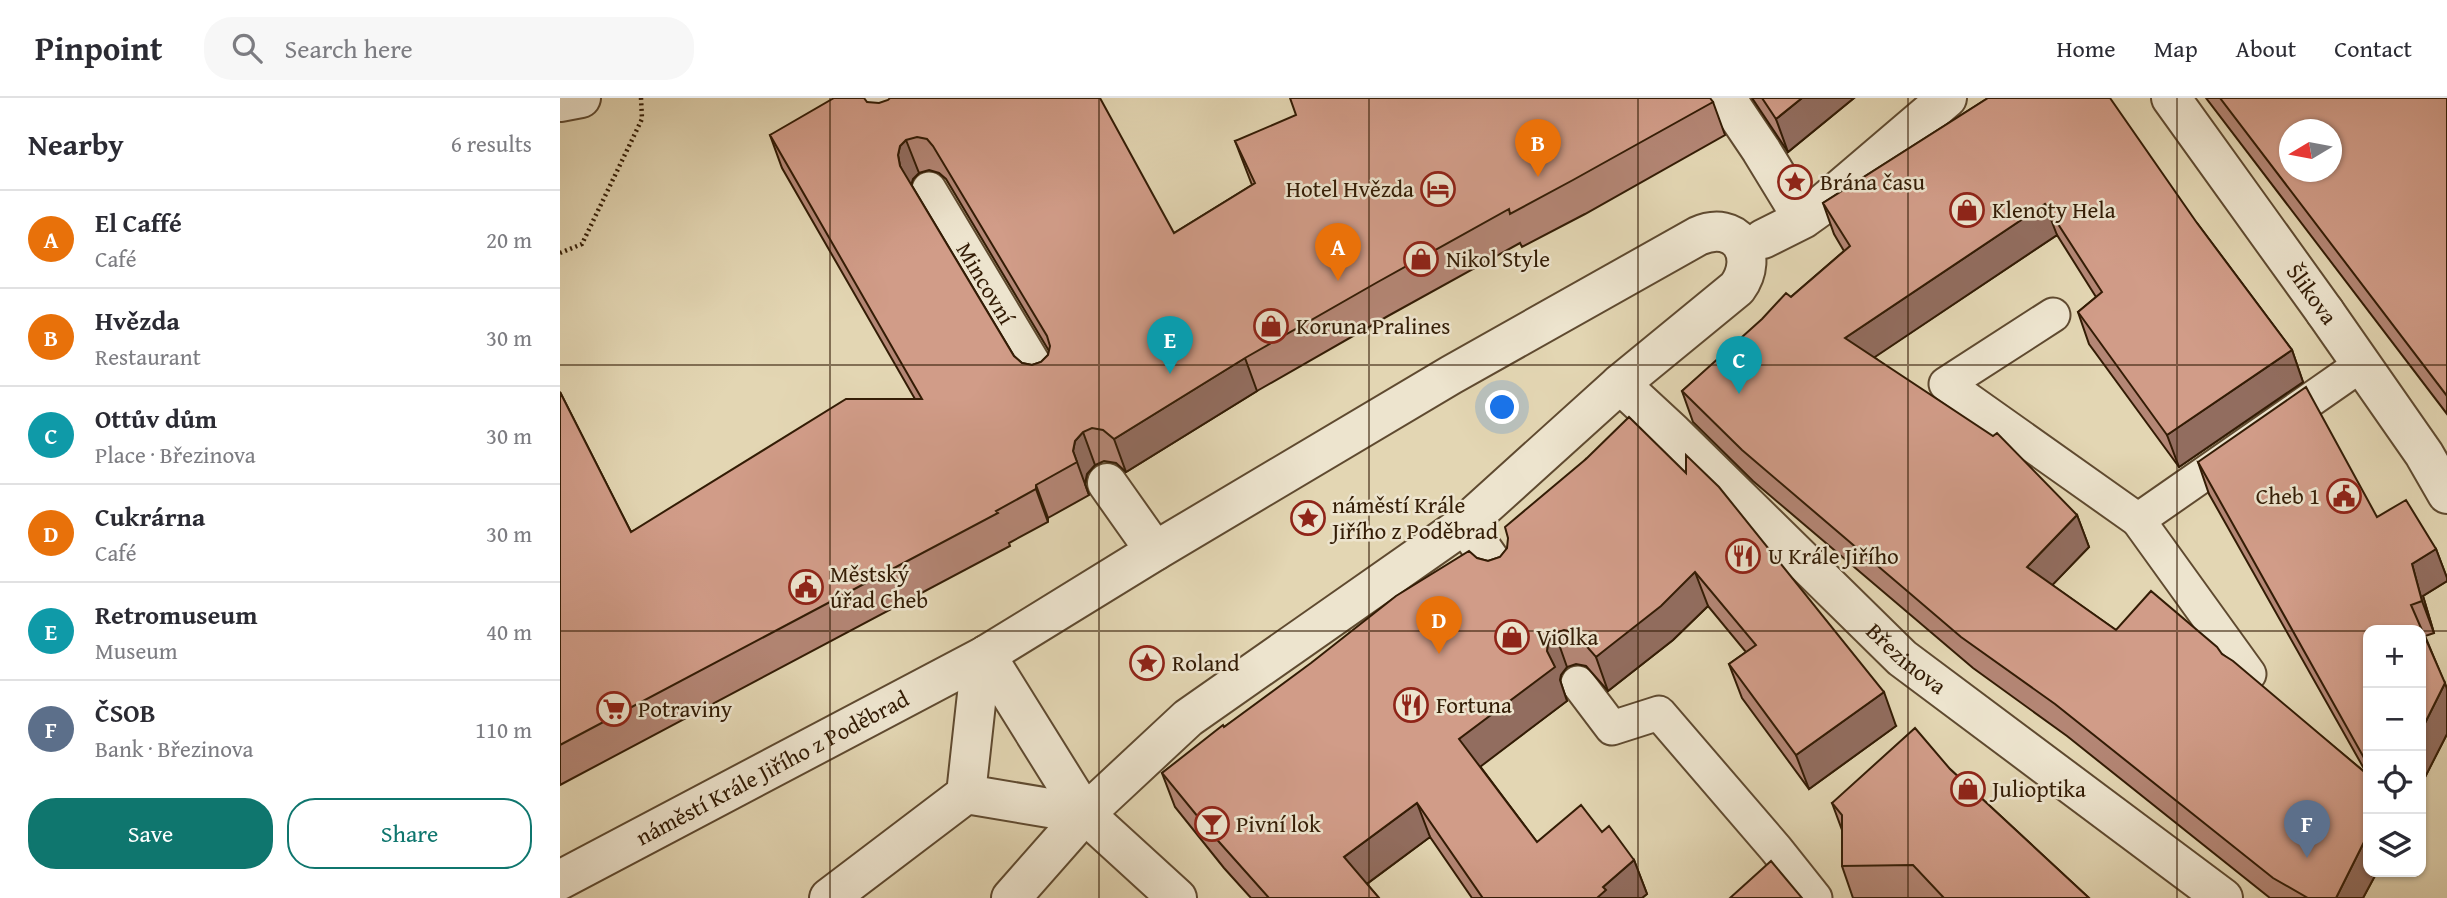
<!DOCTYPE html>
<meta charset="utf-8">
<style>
:root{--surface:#fff;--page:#f7f7f7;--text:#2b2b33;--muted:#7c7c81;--line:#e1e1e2;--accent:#0f766e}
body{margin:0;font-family:"Gentium Book Plus",serif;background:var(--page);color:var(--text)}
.controls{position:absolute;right:21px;bottom:21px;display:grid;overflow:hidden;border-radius:14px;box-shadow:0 2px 5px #0004}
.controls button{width:63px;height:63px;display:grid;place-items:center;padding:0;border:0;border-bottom:2px solid var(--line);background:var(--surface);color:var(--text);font:35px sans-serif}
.compass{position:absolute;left:1719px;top:21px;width:63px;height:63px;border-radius:50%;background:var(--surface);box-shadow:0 2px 5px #0004;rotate:260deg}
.you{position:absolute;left:943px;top:310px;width:24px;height:24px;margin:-18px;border:5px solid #fff;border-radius:50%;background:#1a73e8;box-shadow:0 0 0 10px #1a73e833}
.badge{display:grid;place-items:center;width:46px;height:46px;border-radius:50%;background:var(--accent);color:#fff;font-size:23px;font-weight:700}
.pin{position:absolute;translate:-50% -58px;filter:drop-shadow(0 2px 4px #0008)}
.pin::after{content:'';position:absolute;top:37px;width:24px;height:21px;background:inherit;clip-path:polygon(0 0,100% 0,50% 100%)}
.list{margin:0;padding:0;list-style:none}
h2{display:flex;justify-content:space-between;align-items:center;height:91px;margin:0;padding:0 28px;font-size:30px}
h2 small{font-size:23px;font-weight:400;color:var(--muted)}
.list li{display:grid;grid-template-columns:46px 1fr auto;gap:21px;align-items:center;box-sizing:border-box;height:98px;padding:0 28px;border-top:2px solid var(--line)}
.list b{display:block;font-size:26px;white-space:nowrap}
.list p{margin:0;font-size:23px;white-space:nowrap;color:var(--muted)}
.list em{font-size:23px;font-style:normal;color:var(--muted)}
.actions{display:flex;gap:14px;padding:21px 28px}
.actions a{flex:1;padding:16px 0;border:2px solid var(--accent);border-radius:28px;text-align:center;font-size:24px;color:var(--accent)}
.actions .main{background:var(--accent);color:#fff}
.icon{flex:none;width:38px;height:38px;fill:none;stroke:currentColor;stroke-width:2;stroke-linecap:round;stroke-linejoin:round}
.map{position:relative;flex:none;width:1887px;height:800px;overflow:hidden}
header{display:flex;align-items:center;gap:42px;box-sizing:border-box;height:98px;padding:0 35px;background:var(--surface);border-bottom:2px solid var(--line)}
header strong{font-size:33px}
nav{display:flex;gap:38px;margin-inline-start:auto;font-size:24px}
.search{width:490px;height:63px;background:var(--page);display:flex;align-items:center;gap:18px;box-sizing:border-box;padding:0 24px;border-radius:28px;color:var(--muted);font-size:26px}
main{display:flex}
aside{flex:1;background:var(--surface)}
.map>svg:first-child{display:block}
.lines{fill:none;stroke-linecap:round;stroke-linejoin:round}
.service-casing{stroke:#5f4a30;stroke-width:37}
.pedestrian-casing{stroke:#5f4a30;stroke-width:42}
.minor-casing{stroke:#5f4a30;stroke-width:42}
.path{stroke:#331c05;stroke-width:4.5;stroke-dasharray:2 3.5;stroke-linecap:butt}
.service{stroke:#ede4ce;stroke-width:33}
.pedestrian{stroke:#ede4ce;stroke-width:38}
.minor{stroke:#ede4ce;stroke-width:38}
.wall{fill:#b48675;stroke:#331c05;stroke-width:2;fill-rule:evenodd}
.shaded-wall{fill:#926d5f;stroke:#331c05;stroke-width:2}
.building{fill:#d19c88;stroke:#331c05;stroke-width:2;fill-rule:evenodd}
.grid{fill:none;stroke:#331c05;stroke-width:2;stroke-opacity:0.55}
.labels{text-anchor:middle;stroke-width:5;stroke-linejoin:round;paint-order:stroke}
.poi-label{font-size:23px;fill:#331c05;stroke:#ede4ce;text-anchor:start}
.street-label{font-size:23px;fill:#331c05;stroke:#ede4ce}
</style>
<header>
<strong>Pinpoint</strong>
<div class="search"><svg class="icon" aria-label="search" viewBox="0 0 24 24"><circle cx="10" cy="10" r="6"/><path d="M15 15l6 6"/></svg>Search here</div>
<nav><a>Home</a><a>Map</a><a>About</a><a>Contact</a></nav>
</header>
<main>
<aside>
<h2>Nearby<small>6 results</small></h2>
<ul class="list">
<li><span class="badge" style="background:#e8710a">A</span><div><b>El Caffé</b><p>Café</p></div><em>20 m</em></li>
<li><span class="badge" style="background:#e8710a">B</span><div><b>Hvězda</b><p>Restaurant</p></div><em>30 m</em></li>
<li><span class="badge" style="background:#0f9aa8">C</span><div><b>Ottův dům</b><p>Place · Březinova</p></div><em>30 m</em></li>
<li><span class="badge" style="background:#e8710a">D</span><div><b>Cukrárna</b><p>Café</p></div><em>30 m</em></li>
<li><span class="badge" style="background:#0f9aa8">E</span><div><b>Retromuseum</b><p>Museum</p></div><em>40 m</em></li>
<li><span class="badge" style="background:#5c6f8a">F</span><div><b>ČSOB</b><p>Bank · Březinova</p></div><em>110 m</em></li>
</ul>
<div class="actions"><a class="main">Save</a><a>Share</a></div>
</aside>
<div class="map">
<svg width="1887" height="800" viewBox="0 0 1887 800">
<rect width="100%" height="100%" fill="#e3d6b3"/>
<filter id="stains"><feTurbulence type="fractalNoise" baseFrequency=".00286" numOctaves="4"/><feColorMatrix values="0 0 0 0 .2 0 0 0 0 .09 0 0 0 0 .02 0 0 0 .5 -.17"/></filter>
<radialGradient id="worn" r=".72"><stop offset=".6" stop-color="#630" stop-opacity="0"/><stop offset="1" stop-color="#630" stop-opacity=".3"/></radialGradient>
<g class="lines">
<g class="service-casing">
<g id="service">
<path id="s1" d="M 369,91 L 483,281"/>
<path d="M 1493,217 L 1386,286 L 1578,422"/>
<path d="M 1689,576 L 1578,422 L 1802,266"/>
<path d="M 1018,585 L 1052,630 L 1099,615 L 1216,751 L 1255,800"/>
</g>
</g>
<g class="pedestrian-casing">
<path id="pedestrian" d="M 316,0 L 328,17
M 1166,0 L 1201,52 L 1243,121
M 1611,0 L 1765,214
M 1203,141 L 1243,121 L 1257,111 L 1387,0
M 547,385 L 595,453
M 905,426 L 939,475
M 426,557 L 417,596 L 406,696 L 525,716
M 269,800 L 406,696"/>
</g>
<g class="minor-casing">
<g id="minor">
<path d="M 0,4 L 21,0"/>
<path d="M 1765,214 L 1864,356 L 1887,396"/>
<path id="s2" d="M 1060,286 L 1113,335 L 1342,560 L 1663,800"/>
<path d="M 426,557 L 525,716 L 617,800"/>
<path id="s3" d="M 0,782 L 426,557 L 595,453 L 891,277 L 1138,138 C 1176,121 1201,157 1177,190 L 1060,286 L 905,426 L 628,620 L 525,716 L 451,800"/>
</g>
</g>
<path class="path" d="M 0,155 L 22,146 L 82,21 L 81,0"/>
<use href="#service" class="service"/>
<use href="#pedestrian" class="pedestrian"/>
<use href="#minor" class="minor"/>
</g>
<path class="wall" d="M 1192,0 L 1294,0 L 1228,54 Z
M 1428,0 L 1637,125 L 1732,252 L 1743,284 L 1619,369 L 1529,246 L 1518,214 L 1536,199 L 1497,137 L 1314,259 L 1517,417 L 1529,449 L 1492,487 L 1556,532 L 1662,556 L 1807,676 L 1649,396 L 1638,364 L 1817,419 L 1876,451 L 1887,480 L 1887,483 L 1863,498 L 1874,535 L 1865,538 L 1887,591 L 1887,636 L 1861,687 L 1861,532 L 1808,532 L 1808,774 L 1817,774 L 1803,800 L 1710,800 L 1507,638 L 1413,570 L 1193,383 L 1133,324 L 1122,293 L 1284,153 L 1274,136 L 1263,105 Z
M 1646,0 L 1887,0 L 1887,316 Z
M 307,4 L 614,135 L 692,87 L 675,43 L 1153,4 L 1165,37 L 1025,116 L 962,149 L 960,145 L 828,218 L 697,293 L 566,374 L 556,365 L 544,363 L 535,367 L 527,376 L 525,386 L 529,397 L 488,420 L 488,424 L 449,445 L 450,448 L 0,687 L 0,294 L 71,434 L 355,301 L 222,70 L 210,37 ZM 369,72 L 379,75 L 386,81 L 489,253 L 488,257 L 481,264 L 472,267 L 462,265 L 454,258 L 351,86 L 353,81 L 359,75 Z
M 1026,361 L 1336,628 L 1249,691 L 1182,600 L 1169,566 L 1186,554 L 1148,508 L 1113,542 L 1048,593 L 1026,568 L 1016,566 L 1007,569 L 1001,577 L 1000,582 L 1007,603 L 920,668 L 977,744 L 1042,734 L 1074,762 L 1087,796 L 1082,800 L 912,800 L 870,739 L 807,786 L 819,800 L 691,800 L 664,770 L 615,709 L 602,675 L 664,629 L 917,460 L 928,463 L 940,459 Z
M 1390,671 L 1529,800 L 1293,800 L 1282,768 L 1282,732 L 1272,705 Z"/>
<path class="shaded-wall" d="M 1242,0 L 1294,0 L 1228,54 L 1216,21 Z
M 346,42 L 359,75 L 353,81 L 350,91 L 340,68 L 338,57 L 340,48 Z
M 1485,106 L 1497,137 L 1297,271 L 1285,240 Z
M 1732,252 L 1743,284 L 1619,369 L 1607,337 Z
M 685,260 L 697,293 L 566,374 L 554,341 Z
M 523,334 L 535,367 L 527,376 L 525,386 L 529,397 L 513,353 L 515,343 Z
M 476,387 L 488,420 L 488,424 L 476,391 Z
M 1517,417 L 1529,449 L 1479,501 L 1467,469 Z
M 1876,451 L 1887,480 L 1887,483 L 1863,498 L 1874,535 L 1862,503 L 1852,466 Z
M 1135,474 L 1148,508 L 1113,542 L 1048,593 L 1036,559 Z
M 995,535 L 1007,569 L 1001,577 L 1000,582 L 1007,603 L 912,675 L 899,641 L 987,553 L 988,543 Z
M 1885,585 L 1887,591 L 1887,636 L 1861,687 L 1861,633 Z
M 1324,594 L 1336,628 L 1249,691 L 1236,657 Z
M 857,705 L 870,739 L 797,793 L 784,759 Z
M 1808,736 L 1808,774 L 1817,774 L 1803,800 L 1776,800 Z
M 1074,762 L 1087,796 L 1082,800 L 1037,800 L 1043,789 Z"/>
<path class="building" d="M 274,0 L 304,0 L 307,4 L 319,5 L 328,2 L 330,0 L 540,0 L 614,135 L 695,85 L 675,43 L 736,17 L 730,0 L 1150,0 L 1153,4 L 1013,82 L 950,116 L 949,111 L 816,185 L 685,260 L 554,341 L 543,332 L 532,330 L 523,334 L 515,343 L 513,353 L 517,364 L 476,387 L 476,391 L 436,413 L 438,415 L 0,647 L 0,294 L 71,434 L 286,301 L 362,301 L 210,37 ZM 357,39 L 367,41 L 373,48 L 487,238 L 490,248 L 488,257 L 481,264 L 472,267 L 462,265 L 454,258 L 340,68 L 338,57 L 340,48 L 346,42 Z
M 1202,0 L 1242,0 L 1216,21 Z
M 1428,0 L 1550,0 L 1637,125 L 1732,252 L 1607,337 L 1518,214 L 1542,194 L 1485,106 L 1285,240 L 1433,338 L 1437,335 L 1517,417 L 1467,469 L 1556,532 L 1591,493 L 1657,549 L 1662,556 L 1673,563 L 1808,677 L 1808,736 L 1776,800 L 1748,800 L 1713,780 L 1495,606 L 1401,539 L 1182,352 L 1122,293 L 1202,221 L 1226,195 L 1231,199 L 1290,148 L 1263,105 Z
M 1660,0 L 1887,0 L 1887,298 ZM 1730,32 L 1772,32 L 1772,74 L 1730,74 Z
M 1746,289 L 1817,419 L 1846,402 L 1876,451 L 1852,466 L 1862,503 L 1851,507 L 1885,585 L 1861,633 L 1861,532 L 1808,532 L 1808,667 L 1638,364 Z
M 1069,319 L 1126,375 L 1126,357 L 1159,389 L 1324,594 L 1236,657 L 1169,566 L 1196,547 L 1135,474 L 1101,508 L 1036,559 L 1014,534 L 1004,532 L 995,535 L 988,543 L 987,553 L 995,569 L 899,641 L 977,744 L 1021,707 L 1042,734 L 1049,728 L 1074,762 L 1043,789 L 1046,792 L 1037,800 L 921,800 L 922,799 L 857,705 L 784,759 L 819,800 L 709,800 L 652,736 L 602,675 L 663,627 L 664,629 L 751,565 L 836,498 L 909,453 L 917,460 L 928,463 L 940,459 L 947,450 L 948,440 L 945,429 L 1026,361 Z
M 1355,630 L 1390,671 L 1529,800 L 1384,800 L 1353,767 L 1282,768 L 1282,717 L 1272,705 Z
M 1211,763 L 1242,800 L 1170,800 Z"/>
<path class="grid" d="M 270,0 L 270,800M 539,0 L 539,800M 809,0 L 809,800M 1078,0 L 1078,800M 1348,0 L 1348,800M 1617,0 L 1617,800M 0,267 L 1887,267M 0,533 L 1808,533M 1861,533 L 1887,533"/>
<defs>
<g id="sight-ring" transform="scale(1.75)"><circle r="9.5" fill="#ede4ce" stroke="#8f2418" stroke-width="1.5"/><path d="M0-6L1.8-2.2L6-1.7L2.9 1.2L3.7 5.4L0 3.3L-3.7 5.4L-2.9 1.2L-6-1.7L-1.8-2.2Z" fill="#8f2418"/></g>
<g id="hotel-ring" transform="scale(1.75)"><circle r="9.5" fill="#ede4ce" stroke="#8f2418" stroke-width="1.5"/><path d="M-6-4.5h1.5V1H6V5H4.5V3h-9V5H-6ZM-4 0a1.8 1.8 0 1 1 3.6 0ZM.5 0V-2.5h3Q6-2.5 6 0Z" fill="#8f2418"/></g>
<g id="shop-ring" transform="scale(1.75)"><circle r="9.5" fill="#ede4ce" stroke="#8f2418" stroke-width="1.5"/><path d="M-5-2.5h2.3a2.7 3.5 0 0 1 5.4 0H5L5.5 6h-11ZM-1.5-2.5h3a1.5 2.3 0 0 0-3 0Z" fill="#8f2418"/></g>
<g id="civic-ring" transform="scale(1.75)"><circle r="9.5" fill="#ede4ce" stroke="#8f2418" stroke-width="1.5"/><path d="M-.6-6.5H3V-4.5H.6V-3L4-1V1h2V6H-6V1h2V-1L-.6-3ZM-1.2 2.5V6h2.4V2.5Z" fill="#8f2418"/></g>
<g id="restaurant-ring" transform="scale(1.75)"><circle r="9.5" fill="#ede4ce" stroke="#8f2418" stroke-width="1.5"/><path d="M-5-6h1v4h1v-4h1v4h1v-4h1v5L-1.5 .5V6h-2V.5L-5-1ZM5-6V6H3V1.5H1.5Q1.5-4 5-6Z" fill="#8f2418"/></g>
<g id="supermarket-ring" transform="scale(1.75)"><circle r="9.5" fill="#ede4ce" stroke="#8f2418" stroke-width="1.5"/><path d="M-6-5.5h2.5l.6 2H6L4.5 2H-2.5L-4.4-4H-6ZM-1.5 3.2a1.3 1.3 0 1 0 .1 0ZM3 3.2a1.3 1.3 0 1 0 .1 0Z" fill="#8f2418"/></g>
<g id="bar-ring" transform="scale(1.75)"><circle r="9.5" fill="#ede4ce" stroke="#8f2418" stroke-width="1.5"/><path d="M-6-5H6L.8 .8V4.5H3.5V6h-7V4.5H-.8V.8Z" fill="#8f2418"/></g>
</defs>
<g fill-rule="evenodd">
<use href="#sight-ring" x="1235" y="84"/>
<use href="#hotel-ring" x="878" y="91"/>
<use href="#shop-ring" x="1407" y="112"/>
<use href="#shop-ring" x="861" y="161"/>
<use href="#shop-ring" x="711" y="228"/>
<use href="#civic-ring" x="1784" y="398"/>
<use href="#sight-ring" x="748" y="420"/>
<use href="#restaurant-ring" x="1183" y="458"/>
<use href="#civic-ring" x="246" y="489"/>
<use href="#shop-ring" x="952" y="539"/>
<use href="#sight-ring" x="587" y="565"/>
<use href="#restaurant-ring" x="851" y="607"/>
<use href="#supermarket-ring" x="54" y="611"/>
<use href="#shop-ring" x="1408" y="691"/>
<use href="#bar-ring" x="652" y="726"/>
</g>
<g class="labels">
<g class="poi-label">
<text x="1260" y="92">Brána času</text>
<text x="854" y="99" text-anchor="end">Hotel Hvězda</text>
<text x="1432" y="120">Klenoty Hela</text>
<text x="886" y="169">Nikol Style</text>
<text x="736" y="236">Koruna Pralines</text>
<text x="1760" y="406" text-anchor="end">Cheb 1</text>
<text x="772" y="415">náměstí Krále<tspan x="772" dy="26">Jiřího z Poděbrad</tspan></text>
<text x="1208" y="466">U Krále Jiřího</text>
<text x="270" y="484">Městský<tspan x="270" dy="26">úřad Cheb</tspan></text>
<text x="976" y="547">Violka</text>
<text x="612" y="573">Roland</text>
<text x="876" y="615">Fortuna</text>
<text x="78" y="619">Potraviny</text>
<text x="1432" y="699">Julioptika</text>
<text x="676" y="734">Pivní lok</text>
</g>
<g class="street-label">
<text dy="8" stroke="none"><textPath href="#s1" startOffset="110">Mincovní</textPath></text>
<text transform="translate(1752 196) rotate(54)" y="8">Šlikova</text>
<text dy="8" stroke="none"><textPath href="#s2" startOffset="397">Březinova</textPath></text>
<text dy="8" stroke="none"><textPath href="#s3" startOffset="240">náměstí Krále Jiřího z Poděbrad</textPath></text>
</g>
</g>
<rect width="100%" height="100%" filter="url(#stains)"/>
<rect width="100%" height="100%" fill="url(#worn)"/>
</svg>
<div class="controls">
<button>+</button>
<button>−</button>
<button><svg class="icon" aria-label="locate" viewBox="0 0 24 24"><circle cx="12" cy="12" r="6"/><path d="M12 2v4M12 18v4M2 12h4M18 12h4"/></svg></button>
<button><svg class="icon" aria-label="layers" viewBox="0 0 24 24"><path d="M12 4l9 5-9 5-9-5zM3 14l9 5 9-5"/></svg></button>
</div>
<svg class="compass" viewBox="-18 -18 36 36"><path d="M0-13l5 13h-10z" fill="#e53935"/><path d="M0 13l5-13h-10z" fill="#7c7c81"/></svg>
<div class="you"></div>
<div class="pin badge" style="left:778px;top:183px;background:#e8710a">A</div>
<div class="pin badge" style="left:978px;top:79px;background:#e8710a">B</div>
<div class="pin badge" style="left:1179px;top:296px;background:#0f9aa8">C</div>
<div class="pin badge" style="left:879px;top:556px;background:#e8710a">D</div>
<div class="pin badge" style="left:610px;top:276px;background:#0f9aa8">E</div>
<div class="pin badge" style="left:1747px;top:760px;background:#5c6f8a">F</div>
</div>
</main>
